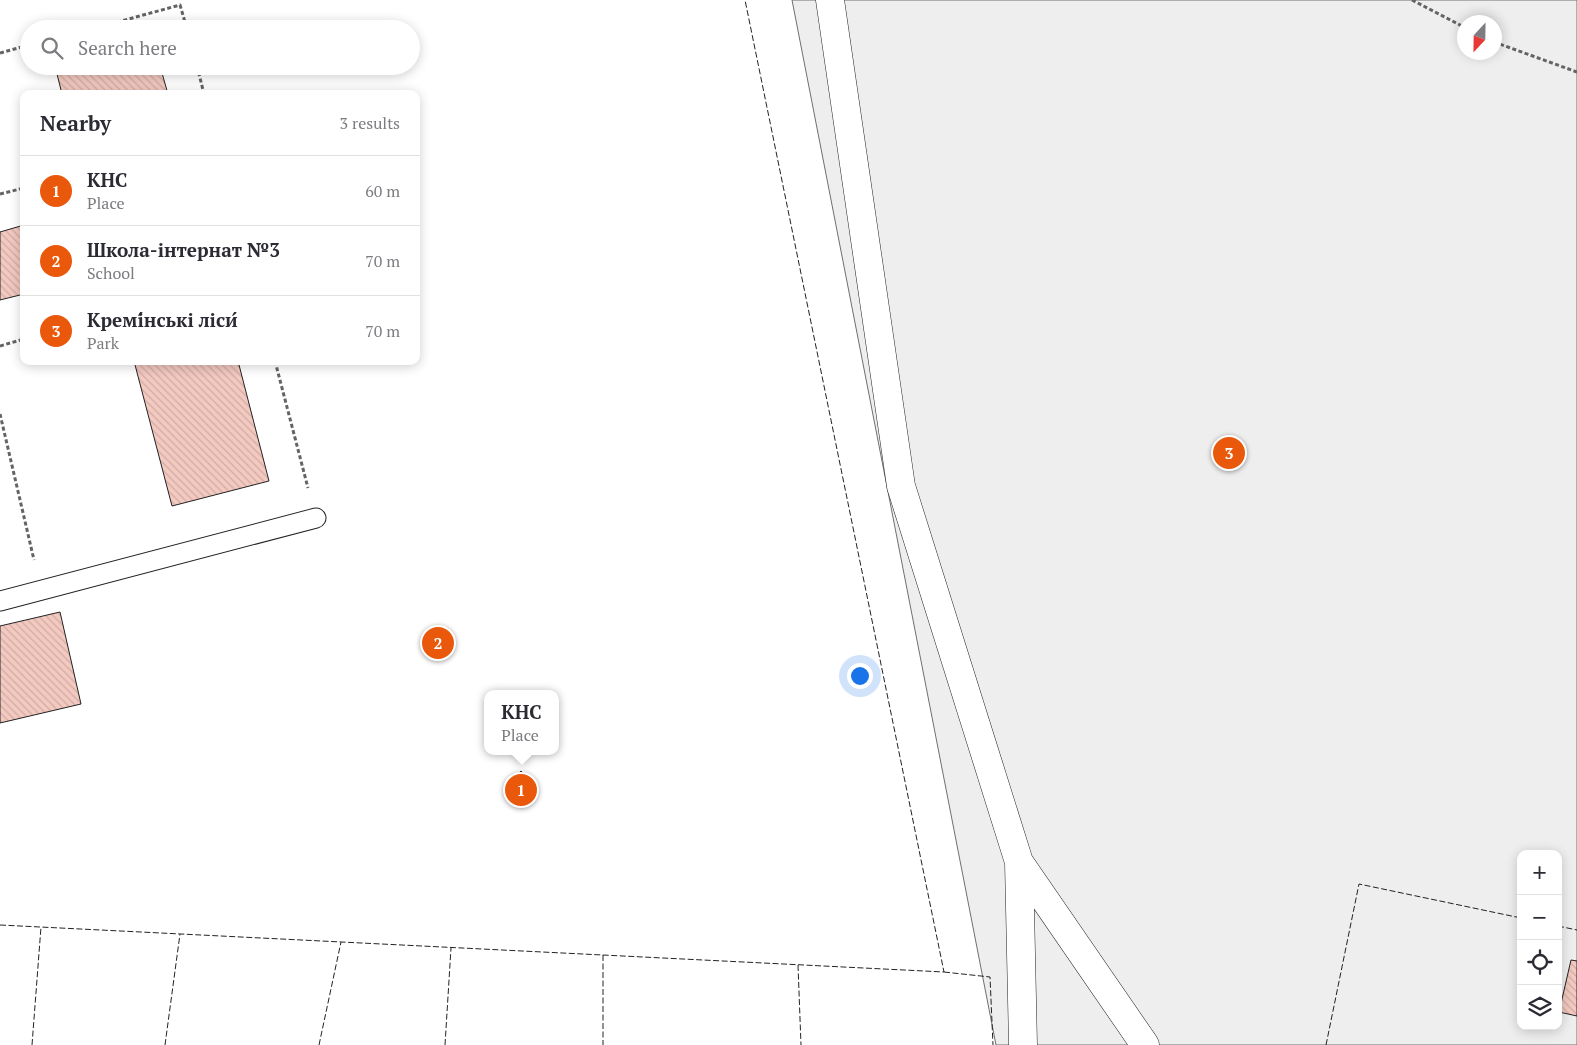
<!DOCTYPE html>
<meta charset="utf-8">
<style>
:root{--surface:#fff;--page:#f2f2f3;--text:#2b2b33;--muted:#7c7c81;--line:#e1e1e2;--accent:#ea580c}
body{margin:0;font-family:"PT Serif",serif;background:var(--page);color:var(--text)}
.controls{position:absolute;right:15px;bottom:15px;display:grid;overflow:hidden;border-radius:10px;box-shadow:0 2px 12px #0003}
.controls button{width:45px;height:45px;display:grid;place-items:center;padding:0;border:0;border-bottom:1px solid var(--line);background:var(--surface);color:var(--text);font:25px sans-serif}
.compass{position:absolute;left:1457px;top:15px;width:45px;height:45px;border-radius:50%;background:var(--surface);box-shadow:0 2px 12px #0003;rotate:202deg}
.you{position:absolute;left:859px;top:675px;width:18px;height:18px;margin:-12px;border:4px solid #fff;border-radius:50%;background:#1a73e8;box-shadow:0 0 0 8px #1a73e833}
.badge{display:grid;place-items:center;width:32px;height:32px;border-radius:50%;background:var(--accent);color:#fff;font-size:16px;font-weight:700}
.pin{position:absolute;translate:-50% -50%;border:2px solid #fff;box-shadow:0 1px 5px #0006}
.popup{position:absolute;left:484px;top:690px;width:75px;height:65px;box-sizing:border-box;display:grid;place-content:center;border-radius:10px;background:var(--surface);filter:drop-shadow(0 1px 4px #0005);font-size:16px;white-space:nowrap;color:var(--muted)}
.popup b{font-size:19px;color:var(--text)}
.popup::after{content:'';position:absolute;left:50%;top:100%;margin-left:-10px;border:10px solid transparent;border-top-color:var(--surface)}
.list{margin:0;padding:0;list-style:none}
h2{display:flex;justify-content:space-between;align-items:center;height:65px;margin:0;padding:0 20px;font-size:21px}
h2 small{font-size:16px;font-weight:400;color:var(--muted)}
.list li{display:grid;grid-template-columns:32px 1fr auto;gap:15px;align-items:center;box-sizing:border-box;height:70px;padding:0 20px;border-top:1px solid var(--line)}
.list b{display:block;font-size:19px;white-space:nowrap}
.list p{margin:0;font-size:16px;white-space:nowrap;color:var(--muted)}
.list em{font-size:16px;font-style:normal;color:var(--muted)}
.icon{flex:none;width:28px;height:28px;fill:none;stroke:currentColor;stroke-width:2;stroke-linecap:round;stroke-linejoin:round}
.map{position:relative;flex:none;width:1577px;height:1045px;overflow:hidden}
.search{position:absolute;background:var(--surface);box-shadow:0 2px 12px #0003;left:20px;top:20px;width:400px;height:55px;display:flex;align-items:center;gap:12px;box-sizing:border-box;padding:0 18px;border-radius:28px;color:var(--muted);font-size:19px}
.panel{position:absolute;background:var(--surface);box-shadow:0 2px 12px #0003;left:20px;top:90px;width:400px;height:275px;border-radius:10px}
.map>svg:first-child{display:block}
.park{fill:#eee;stroke:#6f6f6f;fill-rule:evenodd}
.building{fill:url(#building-back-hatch);stroke:#222}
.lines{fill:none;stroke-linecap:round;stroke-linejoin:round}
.service-casing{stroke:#222;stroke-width:21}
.minor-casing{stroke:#222;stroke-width:29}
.path{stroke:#646464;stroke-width:3;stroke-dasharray:4 2.5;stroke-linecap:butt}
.service{stroke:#fff;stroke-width:19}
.minor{stroke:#fff;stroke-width:28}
.fence{stroke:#222;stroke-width:1;stroke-dasharray:6 2.5;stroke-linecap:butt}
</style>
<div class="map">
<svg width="1577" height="1045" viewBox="0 0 1577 1045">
<defs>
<pattern id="building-back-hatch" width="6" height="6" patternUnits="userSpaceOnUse" patternTransform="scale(1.25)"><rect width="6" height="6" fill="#f3c9c0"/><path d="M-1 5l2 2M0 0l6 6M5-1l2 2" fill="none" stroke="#d0aca5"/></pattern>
</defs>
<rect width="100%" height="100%" fill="#fff"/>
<path class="park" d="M 792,0 L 1577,0 L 1577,1045 L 996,1045 ZM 1464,22 L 1494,22 L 1494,52 L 1464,52 ZM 1521,854 L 1558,854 L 1558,1026 L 1521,1026 Z"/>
<path class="building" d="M 55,66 L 160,66 L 168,94 L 62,94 Z
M 24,225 L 24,294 L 0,300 L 0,232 Z
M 134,361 L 238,361 L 269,481 L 172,506 Z
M 60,612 L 81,704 L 0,723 L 0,626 Z
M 521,771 L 538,791 L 521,807 L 505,789 Z
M 1571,960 L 1577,961 L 1577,1016 L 1559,1012 Z"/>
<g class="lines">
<g class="service-casing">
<path id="service" d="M 0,601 L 316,518"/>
</g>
<g class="minor-casing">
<path id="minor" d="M 830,0 L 901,486 L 1019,862 L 1023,1045
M 1019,862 L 1145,1045"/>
</g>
<path class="path" d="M 1412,0 L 1464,27
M 92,29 L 180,5 L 187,29
M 1494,42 L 1577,72
M 0,53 L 29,45
M 197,66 L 204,94
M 0,194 L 24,188
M 0,346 L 24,339
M 275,361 L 308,488
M 0,414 L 34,560"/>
<use href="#service" class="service"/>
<use href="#minor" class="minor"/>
<path class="fence" d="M 0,925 L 944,972 L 745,0
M 1558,926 L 1577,930
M 603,955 L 603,1045
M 798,965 L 801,1045
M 944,972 L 990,977 L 993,1045
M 32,1045 L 41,927
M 165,1045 L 180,934
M 319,1045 L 341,942
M 445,1045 L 451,948
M 1326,1045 L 1359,884 L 1521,918"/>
</g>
</svg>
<div class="controls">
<button>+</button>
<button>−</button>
<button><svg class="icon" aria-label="locate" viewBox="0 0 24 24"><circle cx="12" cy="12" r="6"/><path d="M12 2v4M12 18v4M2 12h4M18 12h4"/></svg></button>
<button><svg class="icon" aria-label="layers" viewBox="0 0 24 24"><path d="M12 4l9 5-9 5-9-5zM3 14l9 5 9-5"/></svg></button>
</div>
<svg class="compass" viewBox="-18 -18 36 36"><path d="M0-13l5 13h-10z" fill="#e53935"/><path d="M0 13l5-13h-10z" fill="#7c7c81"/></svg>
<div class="you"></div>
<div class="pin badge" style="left:521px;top:790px">1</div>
<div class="popup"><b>КНС</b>Place</div>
<div class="pin badge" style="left:438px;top:643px">2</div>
<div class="pin badge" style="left:1229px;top:453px">3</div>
<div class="search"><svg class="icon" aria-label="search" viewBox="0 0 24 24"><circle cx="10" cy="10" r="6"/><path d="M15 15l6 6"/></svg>Search here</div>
<section class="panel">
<h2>Nearby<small>3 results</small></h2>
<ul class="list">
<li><span class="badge">1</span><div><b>КНС</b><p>Place</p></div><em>60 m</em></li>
<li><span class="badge">2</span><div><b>Школа-інтернат №3</b><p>School</p></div><em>70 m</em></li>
<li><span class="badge">3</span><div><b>Кремі́нські ліси́</b><p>Park</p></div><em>70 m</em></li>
</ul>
</section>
</div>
